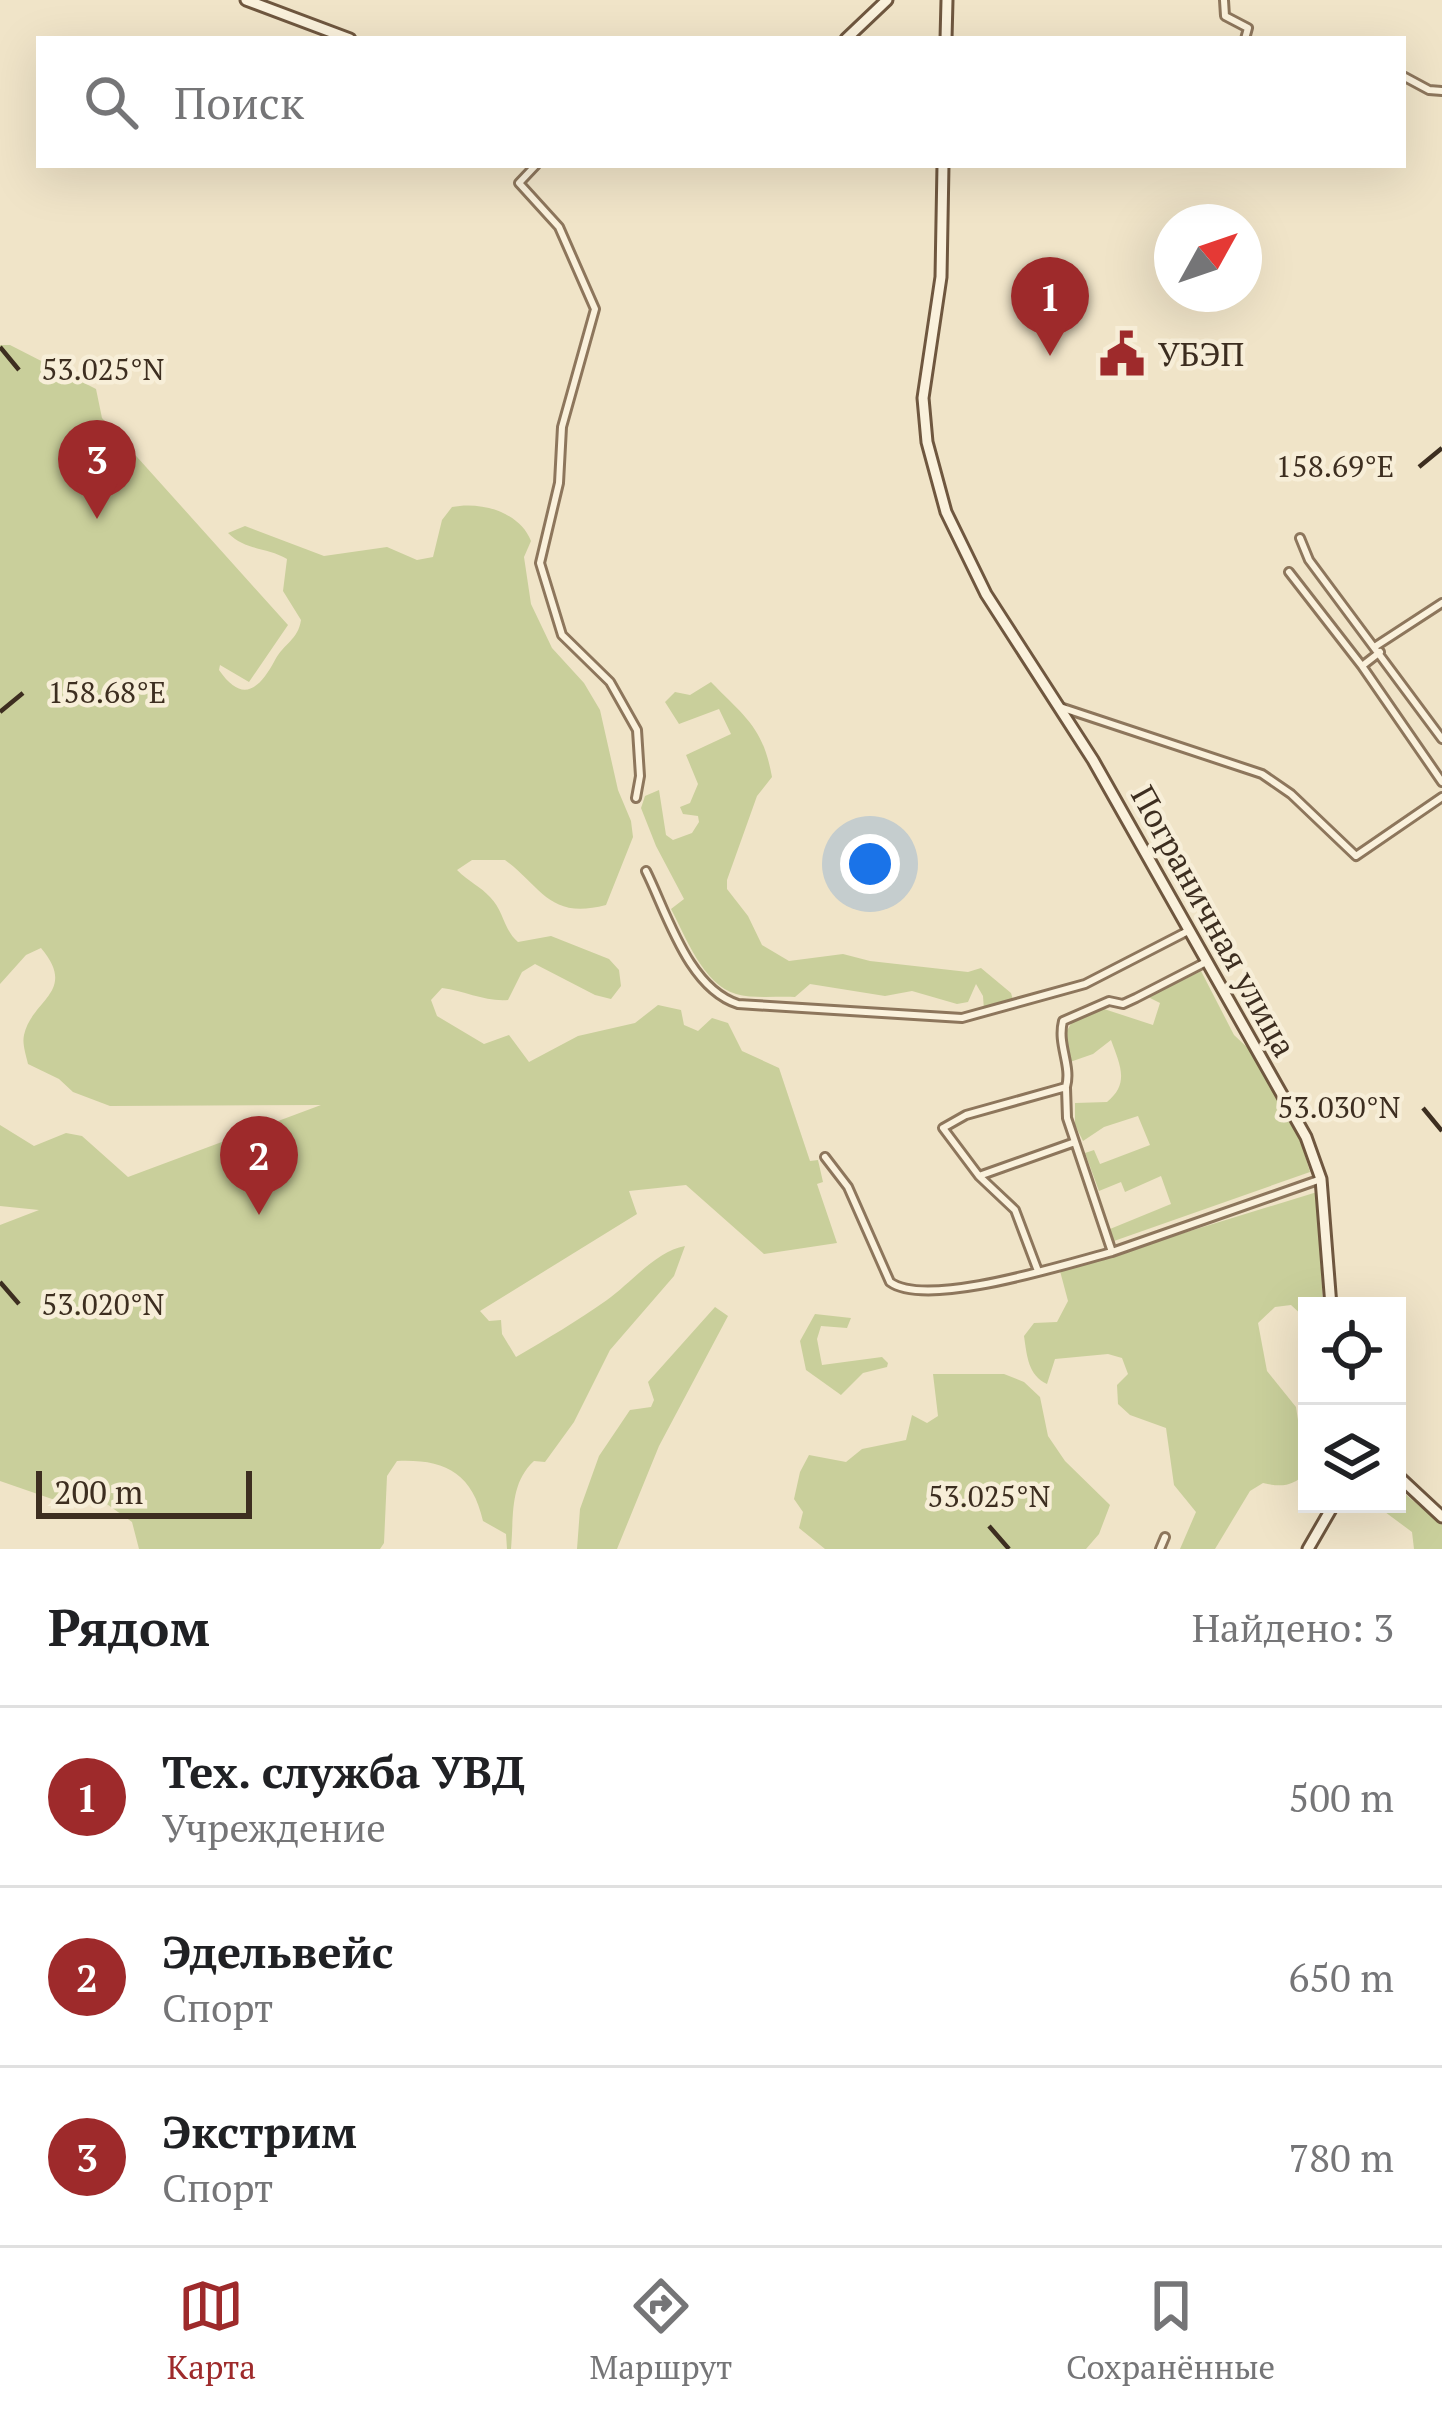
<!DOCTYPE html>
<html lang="ru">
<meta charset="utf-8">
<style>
:root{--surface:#fff;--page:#f6f6f6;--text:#202124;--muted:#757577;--line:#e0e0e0;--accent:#9e2a2b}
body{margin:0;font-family:"PT Serif",serif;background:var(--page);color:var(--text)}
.controls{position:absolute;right:36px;bottom:36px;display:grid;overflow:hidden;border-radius:0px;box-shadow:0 12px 48px #0002}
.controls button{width:108px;height:108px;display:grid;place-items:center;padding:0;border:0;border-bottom:3px solid var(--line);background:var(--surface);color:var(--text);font:60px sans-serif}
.compass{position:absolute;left:1154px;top:204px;width:108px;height:108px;border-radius:50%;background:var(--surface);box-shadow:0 12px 48px #0002;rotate:50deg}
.scale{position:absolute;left:36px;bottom:30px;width:216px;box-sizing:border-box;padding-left:12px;border:6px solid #3d2e20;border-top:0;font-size:33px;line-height:42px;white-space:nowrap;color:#3d2e20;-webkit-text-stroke:9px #f7eed8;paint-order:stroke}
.you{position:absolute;left:870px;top:864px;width:42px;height:42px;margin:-30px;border:9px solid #fff;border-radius:50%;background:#1a73e8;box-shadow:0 0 0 18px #1a73e833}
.badge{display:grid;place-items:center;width:78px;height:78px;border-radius:50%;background:var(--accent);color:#fff;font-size:39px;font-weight:700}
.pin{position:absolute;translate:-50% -99px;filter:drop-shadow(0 3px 6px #0008)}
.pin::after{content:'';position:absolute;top:63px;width:42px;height:36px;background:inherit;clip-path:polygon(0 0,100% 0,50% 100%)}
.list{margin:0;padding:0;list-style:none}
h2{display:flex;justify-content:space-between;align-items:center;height:156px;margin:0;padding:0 48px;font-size:51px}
h2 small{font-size:39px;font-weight:400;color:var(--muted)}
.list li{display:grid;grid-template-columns:78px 1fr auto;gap:36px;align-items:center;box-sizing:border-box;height:180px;padding:0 48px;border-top:3px solid var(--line)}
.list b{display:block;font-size:45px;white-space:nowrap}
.list p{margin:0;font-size:39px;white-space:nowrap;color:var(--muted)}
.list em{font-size:39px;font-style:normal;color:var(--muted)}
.icon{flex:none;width:66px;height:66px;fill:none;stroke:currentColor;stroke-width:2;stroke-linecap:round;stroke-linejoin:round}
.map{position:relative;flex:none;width:1442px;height:1549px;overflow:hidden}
.search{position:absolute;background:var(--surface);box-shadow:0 12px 48px #0002;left:36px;right:36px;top:36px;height:132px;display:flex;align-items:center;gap:30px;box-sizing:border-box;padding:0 42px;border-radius:0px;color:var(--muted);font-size:45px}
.sheet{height:696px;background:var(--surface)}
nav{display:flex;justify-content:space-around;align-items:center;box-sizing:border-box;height:168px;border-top:3px solid var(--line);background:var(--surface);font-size:33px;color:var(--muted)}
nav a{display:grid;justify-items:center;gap:6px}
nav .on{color:var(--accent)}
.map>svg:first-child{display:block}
.green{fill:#c9cf9b}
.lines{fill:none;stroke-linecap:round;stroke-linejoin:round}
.street-casing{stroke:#8d765c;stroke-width:12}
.secondary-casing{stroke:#6f573f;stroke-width:15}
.street{stroke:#faf1dc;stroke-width:6}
.secondary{stroke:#faf1dc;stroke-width:9}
.ticks{fill:none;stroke:#3d2e20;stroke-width:4.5}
.labels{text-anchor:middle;stroke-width:9;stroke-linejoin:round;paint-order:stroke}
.poi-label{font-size:33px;fill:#3d2e20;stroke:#f7eed8;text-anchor:start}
.street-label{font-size:33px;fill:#3d2e20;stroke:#f7eed8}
.ticks-label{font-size:30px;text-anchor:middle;fill:#3d2e20;stroke:#f7eed8;stroke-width:9;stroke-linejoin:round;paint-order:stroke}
</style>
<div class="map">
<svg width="1442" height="1549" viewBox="0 0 1442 1549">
<rect width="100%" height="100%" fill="#f0e4c8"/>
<path class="green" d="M 0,345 L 10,345 L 96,389 L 102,418 L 288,625 L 249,682 L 220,665 L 219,670 C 243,705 260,688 275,660 C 284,643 298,640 301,620 L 283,591 L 287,559 C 267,547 246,551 228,533 L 245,526 L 324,556 L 387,547 L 417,560 L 433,557 L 442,520 L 452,507 C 481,501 520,512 531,541 L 524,557 L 531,604 L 552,648 L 584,683 L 600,710 L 618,790 L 631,821 L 633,837 L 606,905 C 549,920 542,887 505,860 L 472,860 L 457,870 C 468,881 481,887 490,897 C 504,911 503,929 518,942 L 551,936 L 609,959 L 619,970 L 621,986 L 611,999 L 595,995 L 535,964 L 522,972 L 508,1000 C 486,1002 465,991 442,988 L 431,1000 L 437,1016 L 484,1044 L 509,1035 L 529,1062 L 578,1036 L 635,1023 L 658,1005 L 681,1010 L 684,1025 L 698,1031 L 712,1018 L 728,1023 L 742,1051 L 779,1068 L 810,1161 L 818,1160 L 823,1182 L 817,1184 L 837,1243 L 764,1254 L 686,1185 L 629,1191 L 637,1214 L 480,1311 L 489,1321 L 501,1320 L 502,1334 L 516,1357 C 547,1339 577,1321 607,1300 C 631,1283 656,1251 685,1246 L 674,1276 L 610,1350 L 574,1422 L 545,1462 L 534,1461 C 509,1484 514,1517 511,1549 L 507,1549 L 506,1534 L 483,1521 C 472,1472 444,1459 397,1461 L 387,1476 L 384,1543 L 380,1549 L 139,1549 L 132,1522 L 104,1502 L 88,1498 L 52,1499 L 0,1481 L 0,1225 L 39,1210 L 0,1206 L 0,1125 L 34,1146 L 66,1133 L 82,1136 L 128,1177 L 321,1105 L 110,1106 L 73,1092 L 59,1079 L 28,1064 C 26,1055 22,1044 24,1035 C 32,999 78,992 41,948 L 26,955 L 0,984 Z
M 711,682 C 745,717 763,727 772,777 L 757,796 L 727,880 L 727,889 L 748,916 L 762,945 L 789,961 L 843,954 L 870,961 L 968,972 L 981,968 L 1011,993 L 1013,1000 L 984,1010 L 983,996 L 976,984 L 968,1002 L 957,1004 L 912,991 L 885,996 L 810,984 L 795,997 C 777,996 753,999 736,994 C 703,985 685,935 671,909 L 684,899 L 656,846 L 641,808 L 645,796 L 659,790 L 666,835 L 673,840 L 692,833 L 699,822 L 698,816 L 683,814 L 680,807 L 690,803 L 698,784 L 686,755 L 731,734 L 719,709 L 679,724 L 665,702 L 675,692 L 690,695 Z
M 1201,971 L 1234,1035 L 1250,1050 L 1300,1139 L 1310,1172 L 1114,1241 L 1110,1229 L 1171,1204 L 1161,1176 L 1125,1192 L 1121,1182 L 1099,1191 L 1085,1153 L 1094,1150 L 1100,1164 L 1150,1145 L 1138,1116 L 1104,1127 L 1083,1141 L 1075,1125 L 1075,1103 L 1107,1102 C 1130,1083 1120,1065 1111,1040 L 1093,1054 L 1070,1062 L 1064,1036 L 1073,1020 L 1101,1008 L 1153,1025 L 1160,1003 L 1148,997 Z
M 1317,1192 L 1323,1306 L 1307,1306 L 1307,1329 L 1305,1318 L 1291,1305 L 1275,1307 L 1258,1323 L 1267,1371 L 1296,1407 L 1306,1473 C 1292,1487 1281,1487 1263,1483 L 1250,1491 L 1215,1549 L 1180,1549 L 1196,1512 L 1174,1485 L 1166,1428 L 1130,1415 L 1118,1404 L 1117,1385 L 1128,1374 L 1122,1358 L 1108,1354 L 1055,1359 L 1047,1384 C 1028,1375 1027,1356 1024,1336 L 1034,1323 L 1057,1322 L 1068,1301 L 1060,1271 Z
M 715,1307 L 728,1316 L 659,1446 L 617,1549 L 577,1549 L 580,1509 L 599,1456 L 630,1410 L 651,1407 L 654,1400 L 648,1382 Z
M 815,1314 L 851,1318 L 847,1328 L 821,1326 L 817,1339 L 822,1365 L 882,1357 L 888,1363 L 887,1367 L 863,1373 L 841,1395 L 806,1370 L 800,1341 Z
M 933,1374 L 1004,1374 L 1024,1382 L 1040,1397 L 1048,1436 L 1065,1461 L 1110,1505 L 1099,1534 L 1086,1549 L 825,1549 L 799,1528 L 803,1512 L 794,1499 L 800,1472 L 809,1455 L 846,1462 L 862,1449 L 906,1440 L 912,1415 L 927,1423 L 938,1416 Z
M 1404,1493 L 1442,1525 L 1442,1549 L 1414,1549 L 1412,1532 L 1385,1512 Z"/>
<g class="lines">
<g class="street-casing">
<path id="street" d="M 1224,0 L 1225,16 L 1248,28 L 1245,39
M 1403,76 L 1429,90 L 1442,91
M 536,165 L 519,183 L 559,227 L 595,309 L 562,427 L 559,483 L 540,563 L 562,635 L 610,682 L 637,730 L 640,776 L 636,798
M 1300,538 L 1309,560 L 1442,739
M 1289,572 L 1362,666 L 1442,782
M 1376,646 L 1442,603
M 1362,666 L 1380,652
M 1060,707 L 1262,774 L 1291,794 L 1356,856 L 1442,797
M 646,871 C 667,913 688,988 738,1004 L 962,1018 L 1085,984 L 1188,931
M 1066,1088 L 1067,1118 L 1112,1252 L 1321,1179
M 825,1157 L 848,1187 L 890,1282 C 927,1309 1066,1264 1112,1252
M 979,1176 L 1075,1142
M 1038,1271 L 1015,1210 L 979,1176 L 943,1128 L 966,1115 L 1066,1087 C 1072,1065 1057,1045 1063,1021 L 1109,1001 L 1123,1004 L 1136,998 L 1206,962
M 1160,1549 L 1165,1537"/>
</g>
<g class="secondary-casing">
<path id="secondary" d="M 246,0 L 350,39
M 846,39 L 887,0
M 946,39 L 947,0
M 943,165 L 941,277 L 923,398 L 927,442 L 946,512 L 986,594 L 1093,760 L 1306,1137 L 1321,1179 L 1331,1306
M 1397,1475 L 1442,1517
M 1308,1549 L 1334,1504"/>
</g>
<use href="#street" class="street"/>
<use href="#secondary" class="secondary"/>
</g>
<path class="ticks" d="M 0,347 L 19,370M 1419,467 L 1442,448M 0,712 L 23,693M 1423,1108 L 1442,1131M 0,1282 L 19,1304M 989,1526 L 1009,1549"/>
<defs>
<g id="civic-bare" transform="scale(3.6)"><path d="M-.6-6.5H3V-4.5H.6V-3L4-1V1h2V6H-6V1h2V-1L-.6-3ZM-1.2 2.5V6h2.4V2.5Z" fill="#9e2a2b" stroke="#f7eed8" stroke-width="2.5" paint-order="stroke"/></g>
</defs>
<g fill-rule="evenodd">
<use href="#civic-bare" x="1122" y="354"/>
</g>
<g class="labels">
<g class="poi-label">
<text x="1158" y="366">УБЭП</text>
</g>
<g class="street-label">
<text transform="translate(1214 921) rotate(61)" y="12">Пограничная улица</text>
</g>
</g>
<g class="ticks-label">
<text x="103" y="380">53.025°N</text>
<text x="1335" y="477">158.69°E</text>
<text x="107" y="703">158.68°E</text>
<text x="1339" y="1118">53.030°N</text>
<text x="103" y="1315">53.020°N</text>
<text x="989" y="1507">53.025°N</text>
</g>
</svg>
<div class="controls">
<button><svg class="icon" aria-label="locate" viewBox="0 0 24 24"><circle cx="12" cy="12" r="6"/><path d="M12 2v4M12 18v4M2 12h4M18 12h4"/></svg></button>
<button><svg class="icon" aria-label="layers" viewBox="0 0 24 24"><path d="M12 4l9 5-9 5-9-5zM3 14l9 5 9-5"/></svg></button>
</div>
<svg class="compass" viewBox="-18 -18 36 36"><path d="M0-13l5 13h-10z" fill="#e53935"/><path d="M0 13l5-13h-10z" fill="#757577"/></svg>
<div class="scale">200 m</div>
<div class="you"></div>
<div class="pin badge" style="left:1050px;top:356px">1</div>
<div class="pin badge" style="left:259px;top:1215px">2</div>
<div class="pin badge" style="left:97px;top:519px">3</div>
<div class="search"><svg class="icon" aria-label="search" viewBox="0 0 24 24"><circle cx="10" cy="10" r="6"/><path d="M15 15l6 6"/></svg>Поиск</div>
</div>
<section class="sheet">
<h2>Рядом<small>Найдено: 3</small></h2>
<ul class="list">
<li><span class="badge">1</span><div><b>Тех. служба УВД</b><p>Учреждение</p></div><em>500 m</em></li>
<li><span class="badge">2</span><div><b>Эдельвейс</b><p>Спорт</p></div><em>650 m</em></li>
<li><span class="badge">3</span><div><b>Экстрим</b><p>Спорт</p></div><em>780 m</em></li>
</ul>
</section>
<nav>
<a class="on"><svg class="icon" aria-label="map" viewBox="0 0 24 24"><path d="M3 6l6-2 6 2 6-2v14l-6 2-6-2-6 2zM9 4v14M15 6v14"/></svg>Карта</a>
<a><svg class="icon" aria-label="directions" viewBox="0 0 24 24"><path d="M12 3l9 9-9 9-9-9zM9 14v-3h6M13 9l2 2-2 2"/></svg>Маршрут</a>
<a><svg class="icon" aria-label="saved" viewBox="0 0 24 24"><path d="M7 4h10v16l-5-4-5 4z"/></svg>Сохранённые</a>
</nav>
